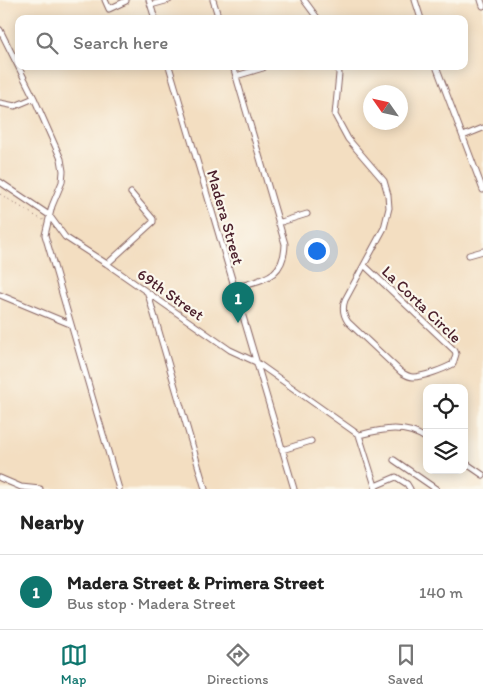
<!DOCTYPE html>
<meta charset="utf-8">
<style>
:root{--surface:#fff;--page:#f6f6f6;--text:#222;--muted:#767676;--line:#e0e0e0;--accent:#0f766e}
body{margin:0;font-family:Itim,sans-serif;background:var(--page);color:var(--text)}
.controls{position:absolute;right:15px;bottom:15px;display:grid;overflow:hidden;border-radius:10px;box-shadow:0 2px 12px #0003}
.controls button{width:45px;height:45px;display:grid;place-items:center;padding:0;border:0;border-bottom:1px solid var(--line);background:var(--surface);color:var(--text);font:25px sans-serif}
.compass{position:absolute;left:363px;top:85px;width:45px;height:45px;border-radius:50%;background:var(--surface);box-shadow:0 2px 12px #0003;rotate:304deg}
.you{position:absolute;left:316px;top:250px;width:18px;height:18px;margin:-12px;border:4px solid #fff;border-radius:50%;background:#1a73e8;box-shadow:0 0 0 8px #1a73e833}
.badge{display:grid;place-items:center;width:32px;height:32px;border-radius:50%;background:var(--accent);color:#fff;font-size:16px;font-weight:700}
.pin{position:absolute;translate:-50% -41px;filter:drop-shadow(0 1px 2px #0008)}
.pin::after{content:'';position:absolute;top:26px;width:18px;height:15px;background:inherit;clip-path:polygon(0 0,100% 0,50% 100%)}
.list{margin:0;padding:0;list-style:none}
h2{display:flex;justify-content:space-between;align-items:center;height:65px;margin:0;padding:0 20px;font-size:21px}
h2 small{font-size:16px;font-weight:400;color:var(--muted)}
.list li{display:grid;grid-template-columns:32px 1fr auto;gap:15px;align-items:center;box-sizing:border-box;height:75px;padding:0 20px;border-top:1px solid var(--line)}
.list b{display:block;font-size:19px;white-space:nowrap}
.list p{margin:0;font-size:16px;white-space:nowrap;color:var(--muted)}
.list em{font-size:16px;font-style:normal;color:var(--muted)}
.icon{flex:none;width:28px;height:28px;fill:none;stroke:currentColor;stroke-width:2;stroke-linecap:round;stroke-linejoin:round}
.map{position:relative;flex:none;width:483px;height:489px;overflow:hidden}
.search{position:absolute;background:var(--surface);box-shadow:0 2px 12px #0003;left:15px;right:15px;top:15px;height:55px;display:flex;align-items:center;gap:12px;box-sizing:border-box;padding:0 18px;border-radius:10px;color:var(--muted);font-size:19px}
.sheet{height:140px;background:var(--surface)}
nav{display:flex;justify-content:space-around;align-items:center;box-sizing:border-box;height:70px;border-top:1px solid var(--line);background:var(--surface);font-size:14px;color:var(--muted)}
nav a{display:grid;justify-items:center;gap:2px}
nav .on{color:var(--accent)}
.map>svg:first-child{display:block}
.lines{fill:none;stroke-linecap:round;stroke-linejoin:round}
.minor-casing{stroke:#856260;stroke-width:7}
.path{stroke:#856260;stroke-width:1;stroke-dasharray:1 4;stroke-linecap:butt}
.minor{stroke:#fff;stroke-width:5}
.labels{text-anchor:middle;stroke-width:4.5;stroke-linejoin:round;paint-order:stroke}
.street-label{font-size:16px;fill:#4a1f2b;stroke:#fbf7ec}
</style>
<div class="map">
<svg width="483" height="489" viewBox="0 0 483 489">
<rect width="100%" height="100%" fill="#fbf7ec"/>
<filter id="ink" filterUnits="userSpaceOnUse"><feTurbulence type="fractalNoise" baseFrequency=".02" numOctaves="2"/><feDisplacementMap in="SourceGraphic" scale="10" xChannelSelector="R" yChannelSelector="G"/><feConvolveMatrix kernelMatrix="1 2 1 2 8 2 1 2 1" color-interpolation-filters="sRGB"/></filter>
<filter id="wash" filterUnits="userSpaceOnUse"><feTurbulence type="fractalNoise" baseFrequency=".0096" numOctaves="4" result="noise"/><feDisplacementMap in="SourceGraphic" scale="20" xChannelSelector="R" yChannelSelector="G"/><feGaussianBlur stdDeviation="1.12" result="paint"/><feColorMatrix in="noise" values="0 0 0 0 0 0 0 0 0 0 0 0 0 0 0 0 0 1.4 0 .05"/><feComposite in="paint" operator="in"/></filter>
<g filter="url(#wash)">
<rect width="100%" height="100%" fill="#f3dec1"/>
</g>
<g filter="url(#ink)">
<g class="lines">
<g class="minor-casing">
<path id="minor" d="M 105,0 L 109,9 L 126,1 L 126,0
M 149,0 L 155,19
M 213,0 L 219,19
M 304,0 L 318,19
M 415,0 L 421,19
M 481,0 L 483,6
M 151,5 L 169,0
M 0,30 L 34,98 L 61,159 L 63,171 L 62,182 L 52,206 L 45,235 L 119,489
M 169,66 L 294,489
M 233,66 L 285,244 C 284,279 262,279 234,288
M 338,66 L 339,74 L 335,115 L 348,139 L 384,181 L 388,195 L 389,208 L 384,228 L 345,300 C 342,308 343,315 348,322 L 401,372 C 404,374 409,377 413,377 C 423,377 444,369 453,364 L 456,354 L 455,351 L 364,265
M 436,66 L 483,190
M 236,76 L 263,68
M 0,103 L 15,106 L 34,98
M 463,136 L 483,128
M 0,182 L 49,215 L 65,237 L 107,264 L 230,350 L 256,362 L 359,435
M 278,223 L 307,214
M 469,255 L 483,251
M 107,264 L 153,222 L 153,219 L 131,193
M 148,294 L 205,489
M 0,295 L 70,324
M 359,435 C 384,429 404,424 427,439
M 359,435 L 376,489
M 282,450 L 311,441
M 394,460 L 436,489
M 464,462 L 483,475
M 0,478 L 21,487 L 40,489
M 375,486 L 396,477 L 407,484 L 410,489"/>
</g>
<path class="path" d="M 0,194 L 42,220 L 44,219"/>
<use href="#minor" class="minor"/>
</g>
</g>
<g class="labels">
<g class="street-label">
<text transform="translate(226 217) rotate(74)" y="6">Madera Street</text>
<text transform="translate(171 294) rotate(35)" y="6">69th Street</text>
<text transform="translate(422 304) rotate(44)" y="6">La Corta Circle</text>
</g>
</g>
</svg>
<div class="controls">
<button><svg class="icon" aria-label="locate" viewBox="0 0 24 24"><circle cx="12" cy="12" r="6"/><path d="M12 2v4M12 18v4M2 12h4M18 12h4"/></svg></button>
<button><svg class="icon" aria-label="layers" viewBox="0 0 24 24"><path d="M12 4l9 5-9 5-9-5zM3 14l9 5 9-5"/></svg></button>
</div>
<svg class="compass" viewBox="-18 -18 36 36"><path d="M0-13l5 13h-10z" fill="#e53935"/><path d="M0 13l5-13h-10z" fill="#767676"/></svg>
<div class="you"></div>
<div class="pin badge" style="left:238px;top:323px">1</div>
<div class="search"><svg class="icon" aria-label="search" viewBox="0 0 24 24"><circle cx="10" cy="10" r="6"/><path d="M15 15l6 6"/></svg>Search here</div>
</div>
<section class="sheet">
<h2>Nearby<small></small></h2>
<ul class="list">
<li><span class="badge">1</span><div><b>Madera Street &amp; Primera Street</b><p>Bus stop · Madera Street</p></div><em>140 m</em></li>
</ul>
</section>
<nav>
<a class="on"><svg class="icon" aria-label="map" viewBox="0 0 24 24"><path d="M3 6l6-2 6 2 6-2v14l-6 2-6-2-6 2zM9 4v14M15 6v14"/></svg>Map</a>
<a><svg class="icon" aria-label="directions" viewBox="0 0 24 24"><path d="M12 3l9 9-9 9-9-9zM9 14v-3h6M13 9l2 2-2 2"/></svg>Directions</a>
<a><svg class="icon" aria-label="saved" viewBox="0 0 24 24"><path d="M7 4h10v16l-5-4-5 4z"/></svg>Saved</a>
</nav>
